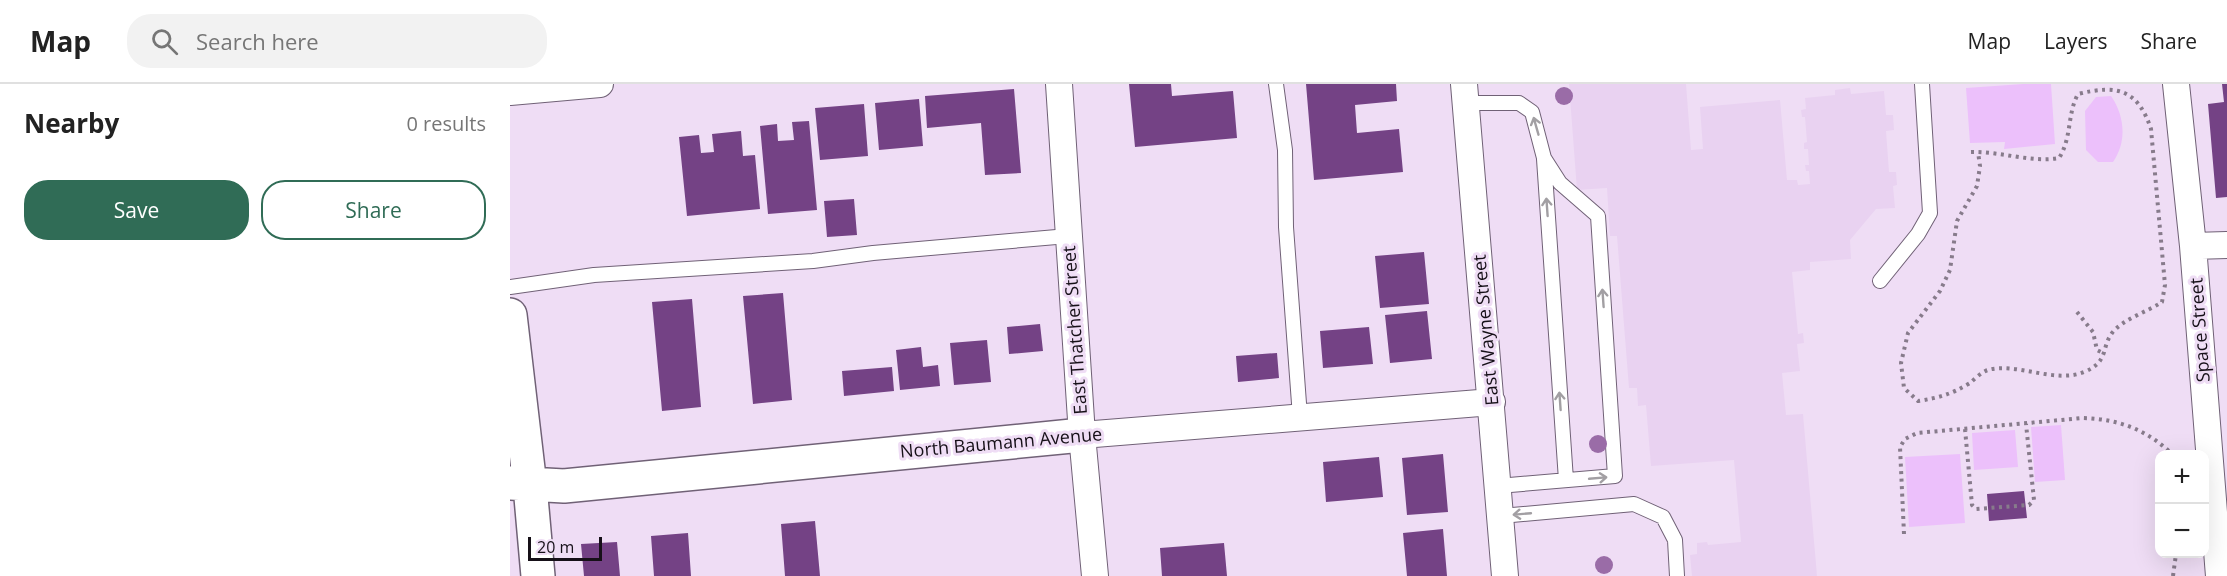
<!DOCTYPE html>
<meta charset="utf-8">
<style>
:root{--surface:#fff;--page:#f2f2f2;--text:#222;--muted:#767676;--line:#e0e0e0;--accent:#306c56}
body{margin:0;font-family:"Open Sans",sans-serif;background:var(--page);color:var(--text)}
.controls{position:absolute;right:18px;bottom:18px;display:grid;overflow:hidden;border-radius:12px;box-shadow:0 6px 24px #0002}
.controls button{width:54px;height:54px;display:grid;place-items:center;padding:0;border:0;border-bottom:2px solid var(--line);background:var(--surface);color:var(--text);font:30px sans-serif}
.scale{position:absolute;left:18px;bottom:15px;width:74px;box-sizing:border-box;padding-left:6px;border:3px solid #161018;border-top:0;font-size:16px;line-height:21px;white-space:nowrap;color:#161018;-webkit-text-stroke:4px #efddf5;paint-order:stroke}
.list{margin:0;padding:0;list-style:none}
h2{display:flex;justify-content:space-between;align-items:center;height:78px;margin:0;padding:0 24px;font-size:26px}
h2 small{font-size:20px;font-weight:400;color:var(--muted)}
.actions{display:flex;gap:12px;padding:18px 24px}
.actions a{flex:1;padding:14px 0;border:2px solid var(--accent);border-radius:24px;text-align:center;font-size:21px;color:var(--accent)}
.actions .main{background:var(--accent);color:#fff}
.icon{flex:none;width:33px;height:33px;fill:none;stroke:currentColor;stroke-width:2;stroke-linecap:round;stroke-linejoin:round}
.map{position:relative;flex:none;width:1717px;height:492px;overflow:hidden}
header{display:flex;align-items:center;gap:36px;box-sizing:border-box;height:84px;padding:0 30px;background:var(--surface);border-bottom:2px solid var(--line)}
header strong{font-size:28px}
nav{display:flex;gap:33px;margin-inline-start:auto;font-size:21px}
.search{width:420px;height:54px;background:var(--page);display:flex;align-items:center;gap:15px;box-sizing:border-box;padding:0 21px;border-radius:24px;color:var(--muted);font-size:22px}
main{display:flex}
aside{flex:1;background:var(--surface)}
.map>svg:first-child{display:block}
.built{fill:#e9d2f1}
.green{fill:#ecc0fb}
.building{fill:#744285}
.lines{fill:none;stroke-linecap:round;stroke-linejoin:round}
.lane-casing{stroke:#706176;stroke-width:16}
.street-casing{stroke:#706176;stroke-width:28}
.secondary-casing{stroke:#706176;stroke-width:36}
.path{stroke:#877b8b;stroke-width:4;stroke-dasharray:3 4.5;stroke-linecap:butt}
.lane{stroke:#fff;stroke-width:14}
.street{stroke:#fff;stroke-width:26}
.secondary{stroke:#fff;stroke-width:33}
.tree{fill:#9a6ca7}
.oneway{stroke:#a29fa3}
.labels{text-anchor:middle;stroke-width:6;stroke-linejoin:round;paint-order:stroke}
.street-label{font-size:18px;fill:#161018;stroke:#efddf5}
</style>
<header>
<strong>Map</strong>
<div class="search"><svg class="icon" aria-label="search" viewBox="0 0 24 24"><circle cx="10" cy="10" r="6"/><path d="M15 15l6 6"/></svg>Search here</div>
<nav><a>Map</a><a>Layers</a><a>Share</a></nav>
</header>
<main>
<aside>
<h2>Nearby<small>0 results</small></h2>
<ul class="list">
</ul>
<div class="actions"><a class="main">Save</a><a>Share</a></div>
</aside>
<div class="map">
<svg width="1717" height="492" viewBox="0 0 1717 492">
<rect width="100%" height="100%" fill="#efddf5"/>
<path class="built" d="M 1059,0 L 1176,0 L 1181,66 L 1193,65 L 1190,23 L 1270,16 L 1277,96 L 1287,96 L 1288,101 L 1300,100 L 1299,87 L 1296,87 L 1295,81 L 1299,81 L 1298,65 L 1294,65 L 1294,59 L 1297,58 L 1295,33 L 1292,33 L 1291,26 L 1296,25 L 1295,14 L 1325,11 L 1325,6 L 1340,4 L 1341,10 L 1374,7 L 1376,31 L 1383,31 L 1384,46 L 1376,47 L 1379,88 L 1386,88 L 1387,101 L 1383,102 L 1385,124 L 1366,125 L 1340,156 L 1341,175 L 1300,178 L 1300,186 L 1282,188 L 1288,250 L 1293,249 L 1294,259 L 1287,260 L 1290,287 L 1272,289 L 1276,331 L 1293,330 L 1307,492 L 1182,492 L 1180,471 L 1187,470 L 1187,459 L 1197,458 L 1198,461 L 1231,458 L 1224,376 L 1141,382 L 1136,321 L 1128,322 L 1127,304 L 1119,304 L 1107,152 L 1100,152 L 1097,104 L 1067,106 Z"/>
<path class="green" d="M 1513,0 L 1541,0 L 1545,60 L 1494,65 L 1495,58 L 1460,59 L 1456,4 Z
M 1601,12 C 1615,32 1617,58 1603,78 L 1588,78 L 1576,66 L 1575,27 L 1586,13 Z
M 1551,341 L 1555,396 L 1525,398 L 1521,343 Z
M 1505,346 L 1508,383 L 1464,386 L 1462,349 Z
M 1450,370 L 1455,439 L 1399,443 L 1395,373 Z"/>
<path class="building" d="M 619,0 L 661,0 L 662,12 L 723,7 L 727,54 L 625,63 Z
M 796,0 L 886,0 L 887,17 L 845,21 L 847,49 L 889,45 L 893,88 L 804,96 Z
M 1712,0 L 1717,0 L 1717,113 L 1706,114 L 1698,20 L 1714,18 Z
M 504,5 L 511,89 L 475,91 L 471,39 L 417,44 L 415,12 Z
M 409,15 L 413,62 L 369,66 L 365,19 Z
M 354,20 L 358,72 L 310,76 L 305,24 Z
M 299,37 L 307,126 L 258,130 L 250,42 L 267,40 L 268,57 L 284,56 L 282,38 Z
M 231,47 L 233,72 L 245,71 L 250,125 L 177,132 L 169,53 L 189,51 L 191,69 L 204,68 L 202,50 Z
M 344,115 L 347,151 L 317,153 L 314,117 Z
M 914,168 L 919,220 L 870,224 L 865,172 Z
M 273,209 L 282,316 L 243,320 L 233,212 Z
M 182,215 L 191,323 L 152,327 L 142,218 Z
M 917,227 L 922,275 L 880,279 L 875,231 Z
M 530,240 L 533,267 L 499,270 L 497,243 Z
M 859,243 L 863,280 L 813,284 L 810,247 Z
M 477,256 L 481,298 L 444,301 L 440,259 Z
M 411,263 L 413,283 L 428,281 L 430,302 L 390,306 L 386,266 Z
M 767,269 L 769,294 L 728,298 L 726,272 Z
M 382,283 L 384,307 L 334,312 L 332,287 Z
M 933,370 L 938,428 L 897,431 L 892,374 Z
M 869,373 L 873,413 L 816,418 L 813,378 Z
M 1514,407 L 1517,434 L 1479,437 L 1477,410 Z
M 305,437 L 310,492 L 275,492 L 271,440 Z
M 933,445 L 937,492 L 897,492 L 893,449 Z
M 178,449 L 181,492 L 144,492 L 141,452 Z
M 107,458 L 110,492 L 74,492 L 71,460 Z
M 714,459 L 717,492 L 652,492 L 650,464 Z"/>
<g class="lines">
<g class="lane-casing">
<path id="lane" d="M 766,0 L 775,66 L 776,143 L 790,333
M 956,19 L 1009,19 L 1022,28 L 1034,74 L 1050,99 L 1088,132 L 1105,392 L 988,402
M 1034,75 L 1056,396
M 1370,197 L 1408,150 L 1420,129 L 1412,0
M 0,203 L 84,191 L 303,177 L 363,169 L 558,152
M 991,432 L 1124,420 L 1153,433 L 1165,456 L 1167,492"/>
</g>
<g class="street-casing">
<path id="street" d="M 549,0 L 572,351 L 585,492
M 954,0 L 995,492
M 1666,0 L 1683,162 L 1709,492
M 0,8 L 90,0
M 1683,162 L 1717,161
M 572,351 L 982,318"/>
</g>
<g class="secondary-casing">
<path id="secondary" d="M 0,231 L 20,402 L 28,492
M 0,399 L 54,402 L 572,351"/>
</g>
<path class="path" d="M 1461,68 C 1490,67 1521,79 1549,74 C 1562,54 1557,30 1568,10 C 1608,0 1628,6 1641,45 L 1655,201 L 1652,218 C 1637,228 1613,235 1602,249 C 1591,264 1599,278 1574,288 C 1545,300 1506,278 1478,286 C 1471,288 1465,295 1460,299 C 1442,310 1428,314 1408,317 L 1394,304 L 1391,279 L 1398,249 L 1430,207 L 1440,186 L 1447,137 L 1467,102 L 1470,82 L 1468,68
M 1567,228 L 1583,248 L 1587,266 L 1595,270
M 1455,345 L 1462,421 L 1466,425 L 1519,421 L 1524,416 L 1516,340
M 1394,450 L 1390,363 L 1395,355 L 1407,349 L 1573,334 C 1609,335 1637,346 1662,370
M 1663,492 L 1666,470"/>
<use href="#lane" class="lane"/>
<use href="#street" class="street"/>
<use href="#secondary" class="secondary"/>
</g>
<g class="tree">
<circle cx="1054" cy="12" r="9"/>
<circle cx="1088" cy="360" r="9"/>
<circle cx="1094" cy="481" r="9"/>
</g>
<defs><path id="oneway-shaft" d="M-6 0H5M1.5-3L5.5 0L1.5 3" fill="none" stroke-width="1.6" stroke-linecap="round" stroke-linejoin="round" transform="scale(1.5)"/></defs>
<g class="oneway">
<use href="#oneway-shaft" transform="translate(1026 42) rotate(-106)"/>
<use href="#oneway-shaft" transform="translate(1037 123) rotate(-94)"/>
<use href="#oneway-shaft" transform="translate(1093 214) rotate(-94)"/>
<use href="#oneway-shaft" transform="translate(1050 317) rotate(-94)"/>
<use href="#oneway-shaft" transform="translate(1088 394) rotate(-5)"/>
<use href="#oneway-shaft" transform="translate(1012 430) rotate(175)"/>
</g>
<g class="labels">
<g class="street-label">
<text transform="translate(565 246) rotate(-94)" y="6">East Thatcher Street</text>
<text transform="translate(976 246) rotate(-95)" y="6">East Wayne Street</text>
<text transform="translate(1690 246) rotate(-94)" y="6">Space Street</text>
<text transform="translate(491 359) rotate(-5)" y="6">North Baumann Avenue</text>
</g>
</g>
</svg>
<div class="controls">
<button>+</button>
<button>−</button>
</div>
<div class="scale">20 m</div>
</div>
</main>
